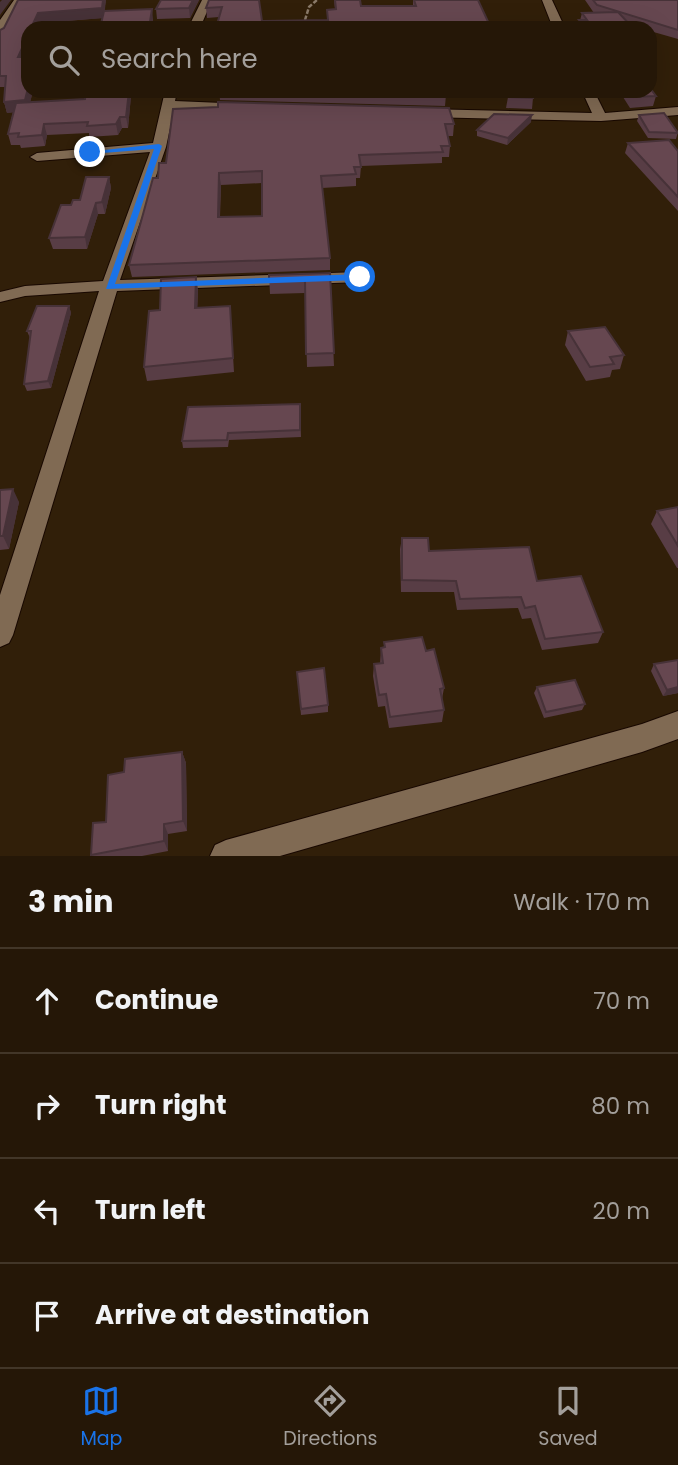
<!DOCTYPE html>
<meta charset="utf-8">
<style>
:root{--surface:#251707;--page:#312415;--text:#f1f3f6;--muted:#a39f9b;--line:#423628;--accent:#1a73e8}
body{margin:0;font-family:Poppins,sans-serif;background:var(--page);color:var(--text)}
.stop{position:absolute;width:21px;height:21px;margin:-16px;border:5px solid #1a73e8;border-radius:50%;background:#fff}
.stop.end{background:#1a73e8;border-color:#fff;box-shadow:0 2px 7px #0008}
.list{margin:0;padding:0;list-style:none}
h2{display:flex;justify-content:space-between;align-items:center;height:91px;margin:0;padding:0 28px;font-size:30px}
h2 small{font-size:23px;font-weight:400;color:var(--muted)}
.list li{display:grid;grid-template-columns:46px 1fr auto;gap:21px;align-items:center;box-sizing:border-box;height:105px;padding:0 28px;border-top:2px solid var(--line)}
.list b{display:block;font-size:26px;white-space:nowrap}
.list em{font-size:23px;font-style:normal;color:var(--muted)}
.icon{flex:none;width:38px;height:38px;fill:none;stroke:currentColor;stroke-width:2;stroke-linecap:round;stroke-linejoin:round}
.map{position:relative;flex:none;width:678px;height:856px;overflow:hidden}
.search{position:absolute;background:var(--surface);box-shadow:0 7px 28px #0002;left:21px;right:21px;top:21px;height:77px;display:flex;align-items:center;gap:18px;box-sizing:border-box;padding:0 24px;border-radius:21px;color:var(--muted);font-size:26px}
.sheet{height:511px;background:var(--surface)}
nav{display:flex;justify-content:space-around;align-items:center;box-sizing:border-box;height:98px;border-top:2px solid var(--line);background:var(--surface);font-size:19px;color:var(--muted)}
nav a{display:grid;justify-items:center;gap:4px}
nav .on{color:var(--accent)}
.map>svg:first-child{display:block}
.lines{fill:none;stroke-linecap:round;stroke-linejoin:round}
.minor-casing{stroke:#180800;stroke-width:2}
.path{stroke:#8a7a69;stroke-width:2.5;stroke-dasharray:4.5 2;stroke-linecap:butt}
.minor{fill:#806a53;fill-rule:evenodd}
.wall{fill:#583d45;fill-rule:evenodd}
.shaded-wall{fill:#473238}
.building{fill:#664750;stroke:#473238;stroke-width:2;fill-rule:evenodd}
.route{fill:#1a73e8}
</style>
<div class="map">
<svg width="678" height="856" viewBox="0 0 678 856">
<rect width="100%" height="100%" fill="#311f09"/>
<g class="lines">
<g class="minor-casing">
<path id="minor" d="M 14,0 L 24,0 L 9,24 L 6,36 L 0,39 L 0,20 Z
M 202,0 L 212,0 L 200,28 L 188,28 Z
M 542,0 L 552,0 L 565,28 L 553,28 Z
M 165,91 L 177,91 L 175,101 L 246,104 L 253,108 L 246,112 L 174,109 L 166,147 L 120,280 L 360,272 L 369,277 L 360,282 L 117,291 L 13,635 L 9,643 L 0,647 L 0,595 L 99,291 L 25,296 L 0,302 L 0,292 L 25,286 L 103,281 L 150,152 L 37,161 L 30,157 L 37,153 L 153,143 Z
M 582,91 L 594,91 L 605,113 L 678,107 L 678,115 L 601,121 L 425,117 L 418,113 L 425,109 L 592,113 Z
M 678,711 L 678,739 L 642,752 L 280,856 L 210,856 L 215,845 L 226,840 L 642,724 Z"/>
</g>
<path class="path" d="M 305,20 L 309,7 L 317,0"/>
<use href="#minor" class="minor"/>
</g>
<path class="wall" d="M 18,0 L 106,0 L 104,11 L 153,19 L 152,28 L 100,28 L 102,18 L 41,23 L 38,28 L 28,28 L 26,57 L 28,91 L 33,91 L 30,102 L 131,96 L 128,128 L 122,128 L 118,135 L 89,137 L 89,133 L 47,135 L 45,146 L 21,148 L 20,145 L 11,145 L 8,134 L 13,112 L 7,113 L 4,102 L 5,87 L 0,87 L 0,30 L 4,28 Z
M 199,0 L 190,18 L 157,19 L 156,9 Z
M 209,0 L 262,21 L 327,20 L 327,10 L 335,9 L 334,0 L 360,0 L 361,6 L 413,6 L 413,0 L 478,0 L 491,28 L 216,28 L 219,17 L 207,18 L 206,8 Z
M 585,0 L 678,0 L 678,39 L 650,31 L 650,28 L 642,28 L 629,24 L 633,28 L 578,28 L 582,13 L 594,13 Z
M 219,91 L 532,91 L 533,98 L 532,109 L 506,108 L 508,97 L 513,92 L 445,92 L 446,95 L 445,106 L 220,100 Z
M 609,91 L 650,91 L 656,96 L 653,106 L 630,108 L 623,97 L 613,98 Z
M 173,109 L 454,124 L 453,136 L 447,136 L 450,146 L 449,157 L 442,157 L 442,163 L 361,166 L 360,178 L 356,178 L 356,186 L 322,188 L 330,258 L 330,270 L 132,277 L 129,265 L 158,178 L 166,163 ZM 262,183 L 262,216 L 220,217 L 221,185 Z
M 639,115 L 678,132 L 676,139 L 648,138 L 637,121 Z
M 531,122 L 507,145 L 477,136 L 477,130 Z
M 628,143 L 678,151 L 678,211 L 625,153 Z
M 109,177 L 111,188 L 105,214 L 98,214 L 87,249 L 53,249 L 49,238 L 71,205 L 80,200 Z
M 330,273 L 334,366 L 307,367 L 305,293 L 270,294 L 269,275 Z
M 196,277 L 198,291 L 197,308 L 230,306 L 234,372 L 147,381 L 144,367 L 160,310 Z
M 69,306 L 71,313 L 51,388 L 27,391 L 24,384 L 30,338 L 27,331 Z
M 568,331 L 624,355 L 620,369 L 612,370 L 610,377 L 586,381 L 565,345 Z
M 300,404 L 301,437 L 229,440 L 228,447 L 183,448 L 182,441 Z
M 0,490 L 19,502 L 9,549 L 0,550 Z
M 678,507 L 678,568 L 677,568 L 651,524 L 657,511 Z
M 402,538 L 429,551 L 537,581 L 603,632 L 598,643 L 542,650 L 531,618 L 522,619 L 518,608 L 457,610 L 454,592 L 401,592 L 400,549 Z
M 384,642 L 426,651 L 444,688 L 442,699 L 444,710 L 442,722 L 389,728 L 385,706 L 378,707 L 373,676 L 374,664 L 380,664 L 381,648 L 384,648 Z
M 654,664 L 678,693 L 663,696 L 651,671 Z
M 297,672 L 328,705 L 328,712 L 301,715 Z
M 537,687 L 585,704 L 582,710 L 544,718 L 534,693 Z
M 182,752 L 186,763 L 187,831 L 168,834 L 168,851 L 142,856 L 92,856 L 91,855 L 106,822 L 124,772 Z"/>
<path class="shaded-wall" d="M 2,0 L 11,0 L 0,15 L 0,2 Z
M 103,0 L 106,0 L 104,18 L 41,23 L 38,28 L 31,28 L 38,13 Z
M 193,0 L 199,0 L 190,18 L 189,8 Z
M 152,9 L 153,19 L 152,28 L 149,28 Z
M 28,35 L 28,51 L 21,67 L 18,57 Z
M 654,50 L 651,61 L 650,61 L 650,51 Z
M 28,88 L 28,91 L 33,91 L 28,111 L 7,113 L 4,102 Z
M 129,91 L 133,91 L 131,96 L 128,128 L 126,117 Z
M 532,115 L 531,122 L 507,145 L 508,138 Z
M 120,117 L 122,128 L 118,135 L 116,124 Z
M 44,124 L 47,135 L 45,146 L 42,135 Z
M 219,173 L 221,185 L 219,229 L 218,217 Z
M 109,177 L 111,188 L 105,214 L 102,202 Z
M 96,203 L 98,214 L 87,249 L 85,237 Z
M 196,277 L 198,291 L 197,322 L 195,308 Z
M 69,306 L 71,313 L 51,388 L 48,381 Z
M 13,489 L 19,502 L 9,549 L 3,536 Z
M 678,687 L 678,693 L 663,696 L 667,690 Z
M 182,752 L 186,763 L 187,831 L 183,821 Z
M 164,824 L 168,834 L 168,851 L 164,841 Z"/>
<path class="building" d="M 18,0 L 103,0 L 102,8 L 38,13 L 31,28 L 28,28 L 28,35 L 18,57 L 28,57 L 28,88 L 25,100 L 4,102 L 6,76 L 0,76 L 0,30 L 4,28 Z
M 161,0 L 193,0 L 189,8 L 156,9 Z
M 209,0 L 259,0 L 262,21 L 328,20 L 327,10 L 336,9 L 335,0 L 360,0 L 361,6 L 416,6 L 414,0 L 478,0 L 491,28 L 216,28 L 222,7 L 206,8 Z
M 593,0 L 678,0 L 678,30 L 597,5 Z
M 152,9 L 149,28 L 100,28 L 104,11 Z
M 618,12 L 633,28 L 586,28 L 579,20 L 587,20 L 582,13 Z
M 650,88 L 656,96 L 632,97 L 628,91 L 650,91 Z
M 86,91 L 129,91 L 126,117 L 120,117 L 116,124 L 87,126 L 88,122 L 44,124 L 42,135 L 18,137 L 19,133 L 8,134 L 16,103 L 85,99 Z
M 295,91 L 445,91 L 446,95 Z
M 515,91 L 532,91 L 533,98 L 508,97 Z
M 218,102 L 449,108 L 454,124 L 445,124 L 450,146 L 441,146 L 443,152 L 359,155 L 361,167 L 354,167 L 356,174 L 321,176 L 330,258 L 129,265 L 153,178 L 158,178 L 159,163 L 166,163 L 173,109 L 218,107 ZM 262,171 L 262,216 L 218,217 L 219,173 Z
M 664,113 L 678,133 L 649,132 L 639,115 Z
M 494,114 L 532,115 L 508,138 L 477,130 Z
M 669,140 L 678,151 L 678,197 L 628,143 Z
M 86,177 L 109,177 L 102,202 L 96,203 L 85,237 L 49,238 L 61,205 L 71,205 L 73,200 L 80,200 Z
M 330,273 L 334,353 L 306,354 L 305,280 L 269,281 L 269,275 Z
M 196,277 L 195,308 L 230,306 L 233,358 L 144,367 L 149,311 L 160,310 L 161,279 Z
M 37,306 L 69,306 L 48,381 L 24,384 L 31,331 L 27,331 Z
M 605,327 L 624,355 L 610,357 L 614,364 L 590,367 L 568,331 Z
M 300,404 L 300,430 L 228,433 L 227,440 L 182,441 L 188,407 Z
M 13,489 L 3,536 L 0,536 L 0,490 Z
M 678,507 L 678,546 L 657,511 Z
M 402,538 L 428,538 L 429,551 L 529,547 L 537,581 L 581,576 L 603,632 L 545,639 L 535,606 L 525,608 L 521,597 L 460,599 L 456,581 L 402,580 Z
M 422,637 L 426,651 L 434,649 L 444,688 L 440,689 L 444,710 L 390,717 L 386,694 L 379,695 L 374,664 L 383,663 L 381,648 L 385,647 L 384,642 Z
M 678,660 L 678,687 L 667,690 L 654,664 Z
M 324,668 L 328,705 L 301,709 L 297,672 Z
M 575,680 L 585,704 L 546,712 L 537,687 Z
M 182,752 L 183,821 L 164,824 L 164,841 L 91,855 L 93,823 L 106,822 L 108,775 L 124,772 L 125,759 Z"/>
<path class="route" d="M 159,144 L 162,146 L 115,284 L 360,274 L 365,277 L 360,280 L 106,289 L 154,149 L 90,154 L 86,152 Z"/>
</svg>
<div class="stop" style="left:360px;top:277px"></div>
<div class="stop end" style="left:90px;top:152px"></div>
<div class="search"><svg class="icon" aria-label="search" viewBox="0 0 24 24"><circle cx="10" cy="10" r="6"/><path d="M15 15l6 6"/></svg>Search here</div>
</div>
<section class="sheet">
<h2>3 min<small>Walk · 170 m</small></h2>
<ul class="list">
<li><svg class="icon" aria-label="ahead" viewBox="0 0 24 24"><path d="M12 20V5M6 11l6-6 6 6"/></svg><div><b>Continue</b></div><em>70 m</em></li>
<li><svg class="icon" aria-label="right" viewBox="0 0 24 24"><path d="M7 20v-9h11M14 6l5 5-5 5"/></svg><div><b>Turn right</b></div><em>80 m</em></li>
<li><svg class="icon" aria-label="left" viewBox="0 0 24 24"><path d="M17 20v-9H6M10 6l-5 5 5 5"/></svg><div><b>Turn left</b></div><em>20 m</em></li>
<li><svg class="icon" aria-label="arrive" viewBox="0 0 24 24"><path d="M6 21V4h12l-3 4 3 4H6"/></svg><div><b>Arrive at destination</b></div></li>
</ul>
</section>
<nav>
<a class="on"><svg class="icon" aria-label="map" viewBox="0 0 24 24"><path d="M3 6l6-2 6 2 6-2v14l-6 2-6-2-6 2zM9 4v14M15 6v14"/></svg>Map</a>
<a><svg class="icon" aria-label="directions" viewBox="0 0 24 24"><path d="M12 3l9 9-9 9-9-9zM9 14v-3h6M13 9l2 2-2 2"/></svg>Directions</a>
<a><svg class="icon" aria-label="saved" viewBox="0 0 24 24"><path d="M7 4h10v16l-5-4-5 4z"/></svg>Saved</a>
</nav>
